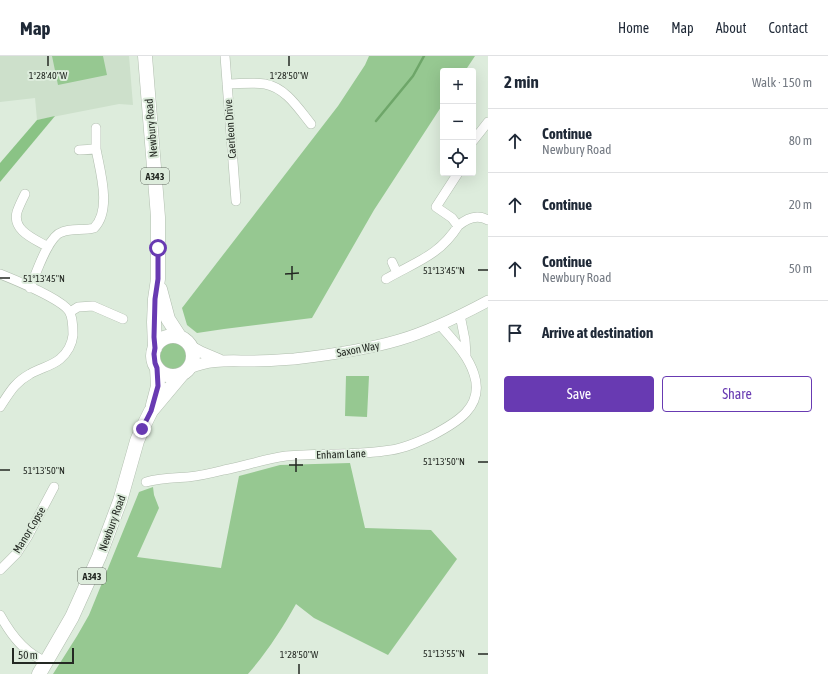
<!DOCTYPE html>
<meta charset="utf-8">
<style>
:root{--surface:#fff;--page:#f2f2f3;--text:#1f2937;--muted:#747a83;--line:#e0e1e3;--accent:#683ab2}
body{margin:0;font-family:"Asap Condensed",sans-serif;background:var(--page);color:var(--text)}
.controls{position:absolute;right:12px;top:12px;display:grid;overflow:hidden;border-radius:4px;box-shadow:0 4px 16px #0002}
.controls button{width:36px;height:36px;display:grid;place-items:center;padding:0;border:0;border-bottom:1px solid var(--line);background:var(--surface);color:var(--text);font:20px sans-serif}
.scale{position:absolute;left:12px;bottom:10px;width:62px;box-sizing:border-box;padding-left:4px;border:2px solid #242923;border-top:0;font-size:11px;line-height:14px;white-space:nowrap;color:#242923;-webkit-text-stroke:3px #ddecdc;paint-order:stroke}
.stop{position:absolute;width:12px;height:12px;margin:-9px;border:3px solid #683ab2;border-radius:50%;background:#fff}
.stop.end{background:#683ab2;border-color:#fff;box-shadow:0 1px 4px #0008}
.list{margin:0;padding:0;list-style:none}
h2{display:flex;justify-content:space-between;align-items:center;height:52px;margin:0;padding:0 16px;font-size:17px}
h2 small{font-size:13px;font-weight:400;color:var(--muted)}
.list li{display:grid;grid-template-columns:26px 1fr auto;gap:12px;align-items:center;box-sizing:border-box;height:64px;padding:0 16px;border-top:1px solid var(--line)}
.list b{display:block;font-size:15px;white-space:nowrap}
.list p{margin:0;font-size:13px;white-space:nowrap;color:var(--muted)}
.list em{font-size:13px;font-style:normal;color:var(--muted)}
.actions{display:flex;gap:8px;padding:12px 16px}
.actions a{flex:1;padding:9px 0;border:1px solid var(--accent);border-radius:4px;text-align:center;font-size:14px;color:var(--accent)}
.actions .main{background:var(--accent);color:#fff}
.icon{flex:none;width:22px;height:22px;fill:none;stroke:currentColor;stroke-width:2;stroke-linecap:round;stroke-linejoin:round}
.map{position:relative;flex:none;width:488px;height:618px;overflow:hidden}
header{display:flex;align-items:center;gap:24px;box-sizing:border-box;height:56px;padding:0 20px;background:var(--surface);border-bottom:1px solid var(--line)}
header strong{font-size:19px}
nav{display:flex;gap:22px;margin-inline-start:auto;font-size:14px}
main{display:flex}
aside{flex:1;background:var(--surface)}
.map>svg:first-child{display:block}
.built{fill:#cde0cb}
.green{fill:#96c891}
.forest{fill:#8ac385}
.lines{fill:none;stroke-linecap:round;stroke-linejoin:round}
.stream{stroke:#6ea669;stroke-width:2.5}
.minor-casing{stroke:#b1beaf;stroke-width:10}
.tertiary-casing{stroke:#b1beaf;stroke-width:12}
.primary-casing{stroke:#b1beaf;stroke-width:15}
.minor{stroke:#fff;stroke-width:9}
.tertiary{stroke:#fff;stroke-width:11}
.primary{stroke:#fff;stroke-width:14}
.route{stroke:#683ab2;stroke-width:5}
.ticks{fill:none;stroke:#242923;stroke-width:1.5}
.labels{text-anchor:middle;stroke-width:4;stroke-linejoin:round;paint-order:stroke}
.shield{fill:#ddecdc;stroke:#5c645a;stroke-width:1}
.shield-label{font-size:10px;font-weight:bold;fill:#242923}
.street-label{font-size:11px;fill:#242923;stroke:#ddecdc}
.ticks-label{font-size:10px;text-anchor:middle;fill:#242923;stroke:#ddecdc;stroke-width:4;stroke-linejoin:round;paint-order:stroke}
</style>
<header>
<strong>Map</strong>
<nav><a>Home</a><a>Map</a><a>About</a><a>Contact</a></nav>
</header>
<main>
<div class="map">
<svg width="488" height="618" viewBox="0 0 488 618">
<rect width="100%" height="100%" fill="#ddecdc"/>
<path class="built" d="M 0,0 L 129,0 L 133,49 L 119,48 L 37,64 L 35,42 L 0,46 Z"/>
<path class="green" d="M 52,0 L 103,0 L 107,19 L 58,29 Z
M 369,0 L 475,0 L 465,15 L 443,15 L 443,48 L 374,154 L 312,262 L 224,273 L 197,277 L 187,269 L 182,252 L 338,50 L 365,9 Z
M158 300a14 14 0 1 1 28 0a14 14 0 1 1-28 0Z
M 346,320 L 369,320 L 367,361 L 345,360 Z
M 350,407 L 365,472 L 431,474 L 457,503 L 388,599 L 314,562 L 296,548 C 282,573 267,596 248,618 L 53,618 L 77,580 L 89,559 L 139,436 L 153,431 L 154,439 L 159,452 L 137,501 L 221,512 L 239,420 L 280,409 Z"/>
<path class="forest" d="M 55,60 L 0,126 L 0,107 L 37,64 Z"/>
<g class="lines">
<path class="stream" d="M 376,65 L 413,20 L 424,0"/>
<g class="minor-casing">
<path id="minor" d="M 225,0 L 236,145
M 227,28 C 239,28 253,26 265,28 C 286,32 298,52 311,68
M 96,72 L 96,93
M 473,85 L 488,66
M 458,117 L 436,151 L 452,162 L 458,170 C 467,162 477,158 488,164
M 25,138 C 22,144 19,150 17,156 C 12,175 35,183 48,191
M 392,206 L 397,217
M 0,218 C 15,224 61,243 69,255 C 73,261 73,272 73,279 C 72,288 67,297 60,303 C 52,310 40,312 30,318 C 14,327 10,336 0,351
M 386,223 C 415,206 439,200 458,170
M 30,232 C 36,218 48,180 62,176 C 72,172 83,175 94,172 C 112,154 100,115 96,93 L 79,94
M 70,256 L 78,251 L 93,250 L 123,263
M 460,259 L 465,284 L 466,299
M 146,426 C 160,422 174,422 188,421 C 200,420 212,417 224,414 C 245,410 264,403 286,400 C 321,397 356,400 391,394 C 405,392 418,386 431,380 C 456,367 485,351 474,318 C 468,299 453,284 440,269
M 0,514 L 17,497 L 28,480 L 54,431
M 0,559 C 11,579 25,598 47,606"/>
</g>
<g class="tertiary-casing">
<path id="tertiary" d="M 190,290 L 201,296 L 220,304
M 189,312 C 211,303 228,305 252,305 C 266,305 280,304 294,303 C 329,299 365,294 399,284 C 430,275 460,260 488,245"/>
</g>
<g class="primary-casing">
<path id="primary" d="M 145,0 L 158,161 L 158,223 L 155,243 L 154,266 L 155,292
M 160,233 L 168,263 L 179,280
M153 300a20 20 0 1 1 40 0a20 20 0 1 1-40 0Z
M 153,349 L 158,330 L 157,312
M 39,618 L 72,561 L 99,501 L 120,445 L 137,385 L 142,373 L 151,355 L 182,318"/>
</g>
<use href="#minor" class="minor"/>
<use href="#tertiary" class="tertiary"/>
<use href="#primary" class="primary"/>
</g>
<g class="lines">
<path class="route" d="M 142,373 L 151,355 L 158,330 L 157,312 L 155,307 L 154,298 L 155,292 L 154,281 L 155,243 L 158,223 L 158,192"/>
</g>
<path class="ticks" d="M 48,0 L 48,10M 289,0 L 289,10M 292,210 L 292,224M 478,214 L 488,214M 285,218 L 299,217M 0,222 L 10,222M 296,402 L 296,416M 478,406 L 488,406M 289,409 L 303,409M 0,414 L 10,414M 478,598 L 488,598M 299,608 L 299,618"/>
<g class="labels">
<g class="shield">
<rect x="141" y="112" width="28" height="16" rx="3"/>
<rect x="78" y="512" width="28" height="16" rx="3"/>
</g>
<g class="shield-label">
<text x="155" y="124">A343</text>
<text x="92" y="524">A343</text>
</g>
<g class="street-label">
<text transform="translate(151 72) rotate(-95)" y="4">Newbury Road</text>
<text transform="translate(230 73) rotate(-94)" y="4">Caerleon Drive</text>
<text transform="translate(358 293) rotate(-11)" y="4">Saxon Way</text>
<text transform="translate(341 398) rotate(-2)" y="4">Enham Lane</text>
<text transform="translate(112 467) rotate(-70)" y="4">Newbury Road</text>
<text transform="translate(29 474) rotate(-59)" y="4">Manor Copse</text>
</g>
</g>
<g class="ticks-label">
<text x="48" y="23">1°28'40"W</text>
<text x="289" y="23">1°28'50"W</text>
<text x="444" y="218">51°13'45"N</text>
<text x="44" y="226">51°13'45"N</text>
<text x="444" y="409">51°13'50"N</text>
<text x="44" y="418">51°13'50"N</text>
<text x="444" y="601">51°13'55"N</text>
<text x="299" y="602">1°28'50"W</text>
</g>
</svg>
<div class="controls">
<button>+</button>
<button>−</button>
<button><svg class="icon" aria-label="locate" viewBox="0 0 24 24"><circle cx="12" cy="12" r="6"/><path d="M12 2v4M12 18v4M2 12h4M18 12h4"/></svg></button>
</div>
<div class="scale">50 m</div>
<div class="stop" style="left:158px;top:192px"></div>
<div class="stop end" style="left:142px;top:373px"></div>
</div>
<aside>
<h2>2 min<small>Walk · 150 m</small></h2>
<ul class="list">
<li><svg class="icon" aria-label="ahead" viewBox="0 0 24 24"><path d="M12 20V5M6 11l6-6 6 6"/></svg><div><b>Continue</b><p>Newbury Road</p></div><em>80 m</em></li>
<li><svg class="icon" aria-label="ahead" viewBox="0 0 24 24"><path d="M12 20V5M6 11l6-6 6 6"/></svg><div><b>Continue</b></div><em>20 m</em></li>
<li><svg class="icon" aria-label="ahead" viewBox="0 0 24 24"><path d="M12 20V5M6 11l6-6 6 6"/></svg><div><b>Continue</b><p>Newbury Road</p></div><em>50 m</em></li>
<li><svg class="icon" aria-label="arrive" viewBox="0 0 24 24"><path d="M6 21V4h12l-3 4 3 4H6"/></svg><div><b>Arrive at destination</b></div></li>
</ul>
<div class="actions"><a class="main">Save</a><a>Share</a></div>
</aside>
</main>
